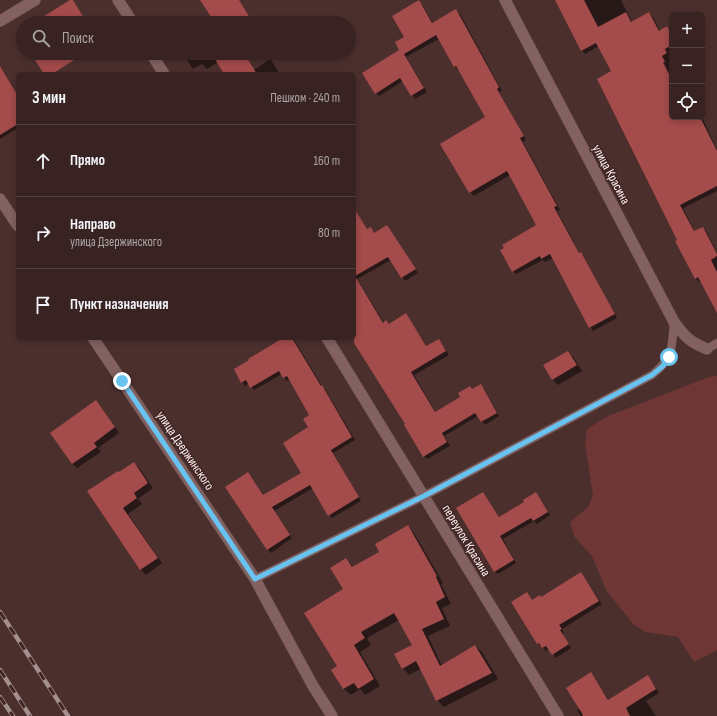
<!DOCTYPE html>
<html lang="ru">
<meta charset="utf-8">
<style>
:root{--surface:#382322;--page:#3f2b2a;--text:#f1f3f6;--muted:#aba4a5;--line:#524040}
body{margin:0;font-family:"Sofia Sans Condensed",sans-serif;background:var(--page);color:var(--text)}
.controls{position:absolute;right:12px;top:12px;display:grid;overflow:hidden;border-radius:6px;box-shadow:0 2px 6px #0003}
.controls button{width:36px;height:36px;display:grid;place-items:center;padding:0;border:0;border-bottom:1px solid var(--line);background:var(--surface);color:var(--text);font:20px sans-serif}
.stop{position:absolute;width:12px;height:12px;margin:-9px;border:3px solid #69c3f1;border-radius:50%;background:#fff}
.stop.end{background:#69c3f1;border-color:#fff;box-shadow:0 1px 4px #0008}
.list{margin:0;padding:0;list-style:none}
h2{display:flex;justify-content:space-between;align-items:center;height:52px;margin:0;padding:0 16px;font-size:17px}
h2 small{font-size:13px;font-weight:400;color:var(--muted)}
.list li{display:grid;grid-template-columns:26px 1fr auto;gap:12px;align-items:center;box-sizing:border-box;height:72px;padding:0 16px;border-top:1px solid var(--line)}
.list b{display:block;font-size:15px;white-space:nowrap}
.list p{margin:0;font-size:13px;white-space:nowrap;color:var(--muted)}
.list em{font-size:13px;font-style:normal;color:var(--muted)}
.icon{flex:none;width:22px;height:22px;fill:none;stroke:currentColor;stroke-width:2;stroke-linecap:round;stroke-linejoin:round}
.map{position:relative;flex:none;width:717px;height:716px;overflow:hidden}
.search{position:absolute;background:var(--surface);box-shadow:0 2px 6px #0003;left:16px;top:16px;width:340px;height:44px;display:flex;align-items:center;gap:10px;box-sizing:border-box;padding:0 14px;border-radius:22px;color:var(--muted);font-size:15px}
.panel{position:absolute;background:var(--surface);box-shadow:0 2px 6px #0003;left:16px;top:72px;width:340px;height:268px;border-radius:6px}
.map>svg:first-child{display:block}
.green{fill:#6e3736}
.shadow{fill:#0007}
.building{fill:#a44b4b}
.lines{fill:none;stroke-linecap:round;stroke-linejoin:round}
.service-casing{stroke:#614b4a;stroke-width:9}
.minor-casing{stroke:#614b4a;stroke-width:12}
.service{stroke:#826160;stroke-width:8}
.minor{stroke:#826160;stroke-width:11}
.rail-casing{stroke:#a38f8e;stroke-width:4.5}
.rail{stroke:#402524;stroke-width:3;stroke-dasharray:9;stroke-linecap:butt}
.route{stroke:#69c3f1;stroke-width:5}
.labels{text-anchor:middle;stroke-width:3;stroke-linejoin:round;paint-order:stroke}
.street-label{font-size:13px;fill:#fcf1f0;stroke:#402524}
</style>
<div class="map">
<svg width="717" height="716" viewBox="0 0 717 716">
<rect width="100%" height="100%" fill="#4b2f2d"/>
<path class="green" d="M 717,376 L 717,650 L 694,662 L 678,637 L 645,632 L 633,624 L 606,590 L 592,556 L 574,536 L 570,522 L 588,507 L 593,495 L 585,444 L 587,429 L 608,416 L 709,377 Z"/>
<path class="shadow" d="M 556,0 L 621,0 L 632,22 L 649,13 L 653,17 L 660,31 L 667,28 L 672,34 L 672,117 L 702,117 L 717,150 L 717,191 L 683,208 L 695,232 L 703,228 L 706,231 L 717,253 L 717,311 L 701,281 L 699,282 L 696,278 L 679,240 L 613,72 L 599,46 L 585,54 L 582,50 Z
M 239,2 L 252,21 L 249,23 L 207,23 L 211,20 L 210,18 Z
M 419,2 L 422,5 L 433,23 L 456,10 L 460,14 L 502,91 L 499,92 L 526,140 L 523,142 L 560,210 L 557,211 L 580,254 L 581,253 L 584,257 L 617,318 L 593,331 L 590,327 L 553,258 L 545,262 L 543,260 L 516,274 L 513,271 L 538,225 L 510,175 L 474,196 L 470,192 L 486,118 L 459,70 L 458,70 L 455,67 L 439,39 L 406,57 L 427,92 L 415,99 L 403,81 L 379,96 L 376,93 L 400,50 Z
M 101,18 L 105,23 L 94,23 Z
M 182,53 L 244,53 L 254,70 L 270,59 L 280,74 L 225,74 L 218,62 L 207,69 L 202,64 L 193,69 Z
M 0,66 L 18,96 L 18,128 L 0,139 Z
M 702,69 L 706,78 L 702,80 Z
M 702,107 L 706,114 L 702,116 Z
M 356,213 L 368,230 L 370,229 L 375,234 L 387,226 L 418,273 L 405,281 L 391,260 L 357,279 L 384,323 L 389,325 L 406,315 L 427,347 L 439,340 L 449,355 L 414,375 L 436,413 L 473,390 L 484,389 L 499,416 L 485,425 L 478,416 L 444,436 L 450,446 L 427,459 L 424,456 L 354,333 L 354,214 Z
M 285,338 L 293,338 L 322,386 L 325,389 L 355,440 L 333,453 L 361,501 L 332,518 L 329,515 L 313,488 L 274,511 L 292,538 L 271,553 L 267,549 L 248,473 L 264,496 L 302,473 L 311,416 L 290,379 L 287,381 L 282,374 L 254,390 L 249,383 L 245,386 L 242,382 L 235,370 Z
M 568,352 L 574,358 L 582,371 L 558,385 L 553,380 Z
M 96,402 L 101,407 L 119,433 L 98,448 L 101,452 L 77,468 L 72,463 Z
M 134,463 L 139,468 L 153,488 L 138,499 L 142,504 L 128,514 L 162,563 L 146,575 L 141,570 L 88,491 L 119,474 Z
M 483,493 L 500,518 L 525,503 L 536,493 L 550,515 L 537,524 L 534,521 L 503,539 L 516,563 L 498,574 L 494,571 Z
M 408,526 L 414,533 L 443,583 L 441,584 L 451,604 L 442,608 L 450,626 L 428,636 L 442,666 L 475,646 L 482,652 L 498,679 L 444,707 L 437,700 L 421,669 L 409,675 L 403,668 L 414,645 L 399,620 L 367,638 L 371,645 L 360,652 L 380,686 L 365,695 L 360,689 L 351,695 L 344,689 L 332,670 L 338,667 L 346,559 L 354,568 L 381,552 Z
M 581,573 L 602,604 L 562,629 L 564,633 L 562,634 L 571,648 L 556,658 L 549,649 L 546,651 L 538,643 L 527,594 L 532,601 L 540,596 L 542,598 Z
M 591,674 L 609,700 L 648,676 L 659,693 L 646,701 L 656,716 L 581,716 L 577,710 L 580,708 Z"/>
<path class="building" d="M 70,0 L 73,0 L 87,23 L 33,23 Z
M 200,0 L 239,0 L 250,18 L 241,23 L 215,23 Z
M 419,0 L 432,23 L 456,9 L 499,87 L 497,89 L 524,136 L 520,138 L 557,206 L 554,207 L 579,253 L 581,252 L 615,314 L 589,328 L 550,254 L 541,259 L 540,256 L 512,272 L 500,250 L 504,248 L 502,245 L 536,225 L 507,171 L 469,193 L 440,144 L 485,117 L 456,66 L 454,67 L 436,35 L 404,54 L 424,88 L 411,96 L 400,78 L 375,94 L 362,73 L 399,50 L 395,42 L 404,37 L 392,16 Z
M 555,0 L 584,0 L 598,27 L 626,12 L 631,22 L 649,12 L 659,31 L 667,26 L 672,36 L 672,45 L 665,49 L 667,53 L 662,56 L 665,62 L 663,62 L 672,80 L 672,117 L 700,117 L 717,151 L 717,186 L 680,205 L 694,231 L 703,227 L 717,254 L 717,256 L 711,260 L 717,272 L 717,313 L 698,277 L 695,279 L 675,241 L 677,240 L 597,79 L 611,71 L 596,43 L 581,51 Z
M 47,53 L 85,53 L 52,74 L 44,74 L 35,60 Z
M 224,53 L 244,53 L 257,74 L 224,74 L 215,59 Z
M 0,66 L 18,96 L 18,124 L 0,135 Z
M 354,208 L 367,229 L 371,227 L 374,233 L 387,225 L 416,269 L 401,278 L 388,257 L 355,276 L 383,323 L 386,320 L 389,324 L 406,313 L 426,346 L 439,339 L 446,351 L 411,372 L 435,412 L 460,397 L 458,393 L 470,386 L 472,389 L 481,384 L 497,413 L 481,422 L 475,413 L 442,433 L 447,442 L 423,457 L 404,425 L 405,424 L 354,343 Z
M 283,338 L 292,338 L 321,386 L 322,385 L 352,437 L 331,450 L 359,497 L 328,516 L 310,485 L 272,507 L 290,535 L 267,550 L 225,487 L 248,472 L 263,495 L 301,473 L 283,443 L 308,427 L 303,419 L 309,415 L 287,376 L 283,378 L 279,371 L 250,388 L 246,380 L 241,383 L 234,369 L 249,360 L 248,359 Z
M 568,351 L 577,365 L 552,380 L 543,365 Z
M 96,400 L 115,427 L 94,443 L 97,447 L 72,464 L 50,433 Z
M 134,462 L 148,483 L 134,493 L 137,498 L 123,508 L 158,558 L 140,570 L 87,491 L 118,471 L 119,472 Z
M 483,492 L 499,517 L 524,502 L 523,500 L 536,492 L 548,512 L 533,521 L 531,518 L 500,536 L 514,560 L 494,572 L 456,508 Z
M 408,525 L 437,576 L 436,577 L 445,597 L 436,602 L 444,619 L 422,629 L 440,666 L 475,645 L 492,673 L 436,701 L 416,661 L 402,669 L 394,654 L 412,645 L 394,613 L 361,632 L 365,638 L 354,645 L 374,679 L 358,689 L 354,683 L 343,689 L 331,670 L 337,666 L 304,613 L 343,589 L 330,568 L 346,558 L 352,567 L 379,552 L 375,544 Z
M 581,572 L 599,601 L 559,625 L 562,629 L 560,630 L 569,644 L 552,655 L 546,646 L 542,648 L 539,643 L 537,644 L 511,602 L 527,592 L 532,600 L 540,595 L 541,597 Z
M 591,672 L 608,700 L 648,675 L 656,689 L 626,708 L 630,716 L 582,716 L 583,715 L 566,688 Z"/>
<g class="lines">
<g class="service-casing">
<path id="service" d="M 707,349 L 717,343
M 255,579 L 424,496 L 652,375 C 673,358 672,348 674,322"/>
</g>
<g class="minor-casing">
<path id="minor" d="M 118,0 L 133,23
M 505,0 L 674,322 C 685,337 690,342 707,349
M 0,21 L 35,0
M 151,53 L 164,74
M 0,199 L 18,226
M 93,338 L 255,579 L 313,686 L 332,716
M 327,338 L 558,716"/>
</g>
<use href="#service" class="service"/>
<use href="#minor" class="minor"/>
<g class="rail-casing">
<path id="rail" d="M 0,612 L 68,716
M 0,670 L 30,716
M 0,697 L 13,716"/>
</g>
<use href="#rail" class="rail"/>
</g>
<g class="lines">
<path class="route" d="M 122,381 L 255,579 L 424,496 L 652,375 L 663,366 L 669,357"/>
</g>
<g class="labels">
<g class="street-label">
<text transform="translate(612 174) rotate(62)" y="5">улица Красина</text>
<text transform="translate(186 450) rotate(56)" y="5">улица Дзержинского</text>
<text transform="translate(467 540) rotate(59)" y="5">переулок Красина</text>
</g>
</g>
</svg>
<div class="controls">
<button>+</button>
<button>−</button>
<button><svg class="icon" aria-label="locate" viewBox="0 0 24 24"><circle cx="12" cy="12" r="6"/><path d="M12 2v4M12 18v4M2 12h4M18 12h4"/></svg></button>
</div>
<div class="stop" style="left:669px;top:357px"></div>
<div class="stop end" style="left:122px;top:381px"></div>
<div class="search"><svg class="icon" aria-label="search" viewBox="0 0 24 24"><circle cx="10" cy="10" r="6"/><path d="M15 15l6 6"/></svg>Поиск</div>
<section class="panel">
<h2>3 мин<small>Пешком · 240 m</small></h2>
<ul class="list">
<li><svg class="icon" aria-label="ahead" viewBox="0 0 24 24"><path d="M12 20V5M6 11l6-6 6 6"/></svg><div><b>Прямо</b></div><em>160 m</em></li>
<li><svg class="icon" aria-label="right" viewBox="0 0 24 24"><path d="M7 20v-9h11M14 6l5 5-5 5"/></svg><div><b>Направо</b><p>улица Дзержинского</p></div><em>80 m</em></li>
<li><svg class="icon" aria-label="arrive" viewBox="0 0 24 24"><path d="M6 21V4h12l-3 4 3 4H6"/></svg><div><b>Пункт назначения</b></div></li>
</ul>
</section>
</div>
